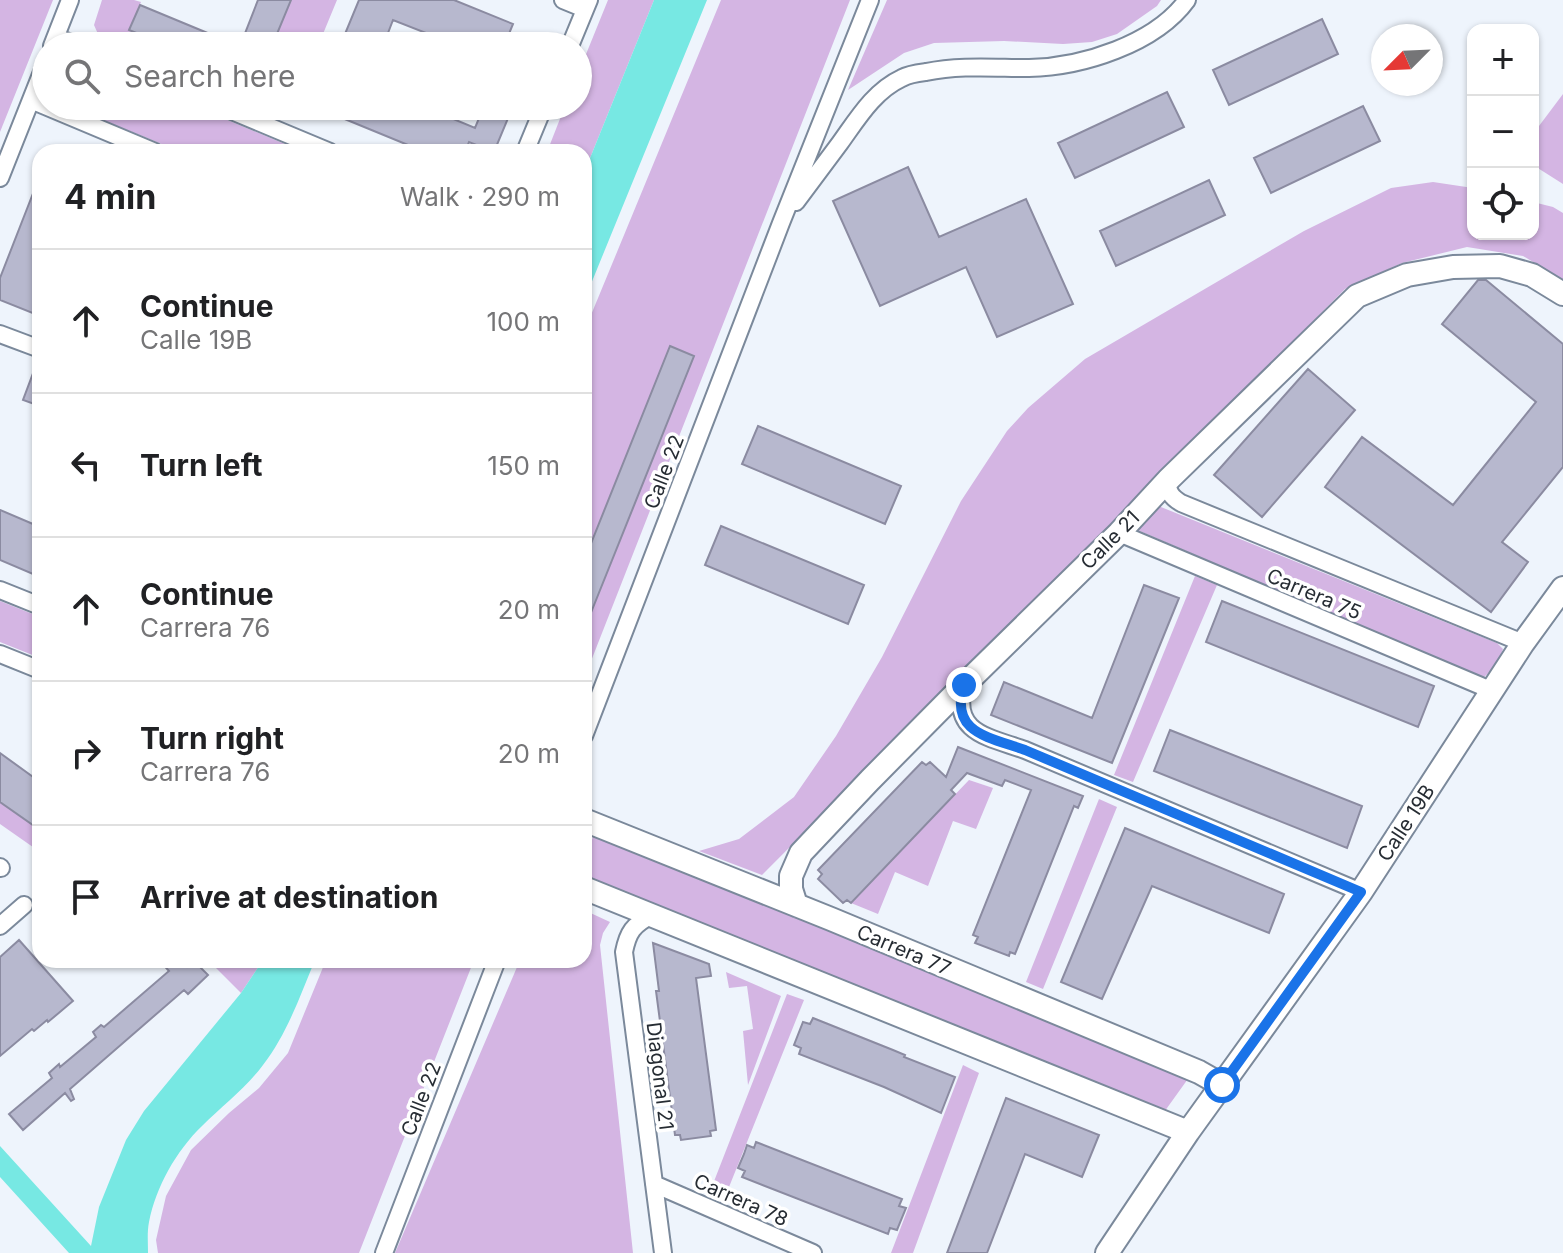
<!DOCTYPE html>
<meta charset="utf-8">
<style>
:root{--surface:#fff;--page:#f6f6f6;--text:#202124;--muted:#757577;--line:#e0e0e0}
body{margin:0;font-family:Inter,sans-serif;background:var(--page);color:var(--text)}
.controls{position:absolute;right:24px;top:24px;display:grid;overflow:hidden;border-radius:16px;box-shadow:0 2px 6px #0004}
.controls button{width:72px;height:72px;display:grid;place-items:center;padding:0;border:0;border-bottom:2px solid var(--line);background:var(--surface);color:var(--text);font:40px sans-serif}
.compass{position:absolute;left:1371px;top:24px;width:72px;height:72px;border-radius:50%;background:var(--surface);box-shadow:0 2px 6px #0004;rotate:246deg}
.stop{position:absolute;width:24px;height:24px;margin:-18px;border:6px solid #1a73e8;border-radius:50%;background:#fff}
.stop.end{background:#1a73e8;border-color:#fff;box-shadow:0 2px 8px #0008}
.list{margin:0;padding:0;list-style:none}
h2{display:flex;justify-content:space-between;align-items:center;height:104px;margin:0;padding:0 32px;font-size:34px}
h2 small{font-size:26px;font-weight:400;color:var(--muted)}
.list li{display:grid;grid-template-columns:52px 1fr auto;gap:24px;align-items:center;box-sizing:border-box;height:144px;padding:0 32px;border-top:2px solid var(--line)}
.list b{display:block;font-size:30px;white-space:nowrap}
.list p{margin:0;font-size:26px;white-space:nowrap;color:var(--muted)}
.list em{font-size:26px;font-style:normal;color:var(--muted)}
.icon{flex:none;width:44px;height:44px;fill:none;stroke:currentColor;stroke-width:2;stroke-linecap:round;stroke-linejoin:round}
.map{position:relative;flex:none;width:1563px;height:1253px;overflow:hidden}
.search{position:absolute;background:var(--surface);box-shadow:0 2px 6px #0004;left:32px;top:32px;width:560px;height:88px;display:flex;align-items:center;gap:20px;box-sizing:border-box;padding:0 28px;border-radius:44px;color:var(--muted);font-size:30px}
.panel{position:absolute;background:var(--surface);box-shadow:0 2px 6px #0004;left:32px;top:144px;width:560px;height:824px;border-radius:24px}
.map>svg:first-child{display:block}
.green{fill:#d4b5e3}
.water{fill:#77e8e3}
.building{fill:#b7b8ce;stroke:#8b8ba1;stroke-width:2}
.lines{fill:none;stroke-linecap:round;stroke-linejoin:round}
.street-casing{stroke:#7b899b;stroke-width:20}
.secondary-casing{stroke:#7b899b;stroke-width:26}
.street{stroke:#fff;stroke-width:16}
.secondary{stroke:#fff;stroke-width:22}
.route{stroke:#1a73e8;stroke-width:10}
.labels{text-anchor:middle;stroke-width:7;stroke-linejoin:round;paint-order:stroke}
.street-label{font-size:20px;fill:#262c33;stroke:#fff}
</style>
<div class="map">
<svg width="1563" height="1253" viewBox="0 0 1563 1253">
<rect width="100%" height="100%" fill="#eef4fc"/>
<path class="green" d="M 0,0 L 53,0 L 0,132 Z
M 102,0 L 134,0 L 141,2 L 129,30 L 168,46 L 125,46 L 98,34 L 94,25 Z
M 291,0 L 337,0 L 318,46 L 272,46 Z
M 608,0 L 654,0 L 584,173 L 584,152 L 547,152 L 565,106 L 578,106 L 578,74 Z
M 721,0 L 850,0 L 584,679 L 584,332 Z
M 887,0 L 1161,0 L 1157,6 L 1117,34 L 1092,42 L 1063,44 L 1004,41 L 934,43 L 904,53 L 848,90 Z
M 1563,94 L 1563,184 L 1533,165 L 1533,134 Z
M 69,106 L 194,106 L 304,152 L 181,152 Z
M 1433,182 L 1473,188 L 1473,234 L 1533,234 L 1533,202 L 1553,207 L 1563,213 L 1563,280 L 1523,256 L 1467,247 L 1402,263 L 1345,289 L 762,875 L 699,851 L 739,839 L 794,797 L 836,736 L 882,657 L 961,501 L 1007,431 L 1028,408 L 1085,359 L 1304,231 L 1391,188 Z
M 1156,505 L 1497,643 L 1503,649 C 1499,660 1493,670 1484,677 L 1477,676 L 1142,532 L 1138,530 L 1139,525 Z
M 1195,576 L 1217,585 L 1133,782 L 1114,775 Z
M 0,601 L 40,617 L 40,658 L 0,642 Z
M 969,780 L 993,788 L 976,829 L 953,821 L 928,886 L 895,872 L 878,914 L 851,903 Z
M 1099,799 L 1117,807 L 1043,989 L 1026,982 Z
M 0,802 L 40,830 L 40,852 L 0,824 Z
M 595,832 L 1190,1076 L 1162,1115 L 584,878 L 584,859 Z
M 584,910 L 610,922 L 603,933 L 600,945 L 633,1253 L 395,1253 L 520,960 L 584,960 Z
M 208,960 L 263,960 L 241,993 Z
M 326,960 L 474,960 L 359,1253 L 158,1253 L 156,1240 L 166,1196 L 191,1150 L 229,1113 L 259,1088 L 288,1053 Z
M 726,972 L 781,996 L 748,1085 L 743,1031 L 753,1029 L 747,986 L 729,988 Z
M 787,994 L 804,1000 L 725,1197 L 711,1189 Z
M 963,1065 L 979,1073 L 913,1253 L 891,1253 Z"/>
<path class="water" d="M 654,0 L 707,0 L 584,301 L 584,173 Z
M 263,960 L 315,960 C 300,996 287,1034 263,1065 C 246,1088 222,1106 202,1126 C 176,1151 156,1187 149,1222 C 147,1232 148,1243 148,1253 L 69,1253 L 0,1177 L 0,1146 L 91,1246 L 99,1207 L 126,1140 L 144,1111 L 241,993 Z"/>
<path class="building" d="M 258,0 L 291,0 L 272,46 L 244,36 Z
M 359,0 L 454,0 L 513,24 L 504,46 L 459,46 L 393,20 L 383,46 L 340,46 Z
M 140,5 L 239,46 L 168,46 L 129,30 Z
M 1322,19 L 1338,54 L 1229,105 L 1213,70 Z
M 1167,92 L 1184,127 L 1075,178 L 1058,143 Z
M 313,106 L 422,106 L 475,128 L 484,106 L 513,106 L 494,152 L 469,142 L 465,152 L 425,152 Z
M 1363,106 L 1380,141 L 1271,193 L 1254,158 Z
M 908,167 L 939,237 L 1026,199 L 1073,304 L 997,337 L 966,267 L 880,306 L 833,201 Z
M 39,178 L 40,300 L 35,314 L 0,300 L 0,278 Z
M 1209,180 L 1225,215 L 1116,266 L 1100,231 Z
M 1478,280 L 1486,280 L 1563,344 L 1563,467 L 1502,542 L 1528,562 L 1491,612 L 1325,487 L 1362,437 L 1453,505 L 1536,402 L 1442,324 Z
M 670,346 L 694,356 L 584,630 L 584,561 Z
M 38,360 L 40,360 L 40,406 L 23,400 Z
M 1308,369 L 1355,410 L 1262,517 L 1214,475 Z
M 758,426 L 901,486 L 885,524 L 742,464 Z
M 0,510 L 40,527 L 40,577 L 0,560 Z
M 721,526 L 864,585 L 848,624 L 705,565 Z
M 1144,585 L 1179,598 L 1112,763 L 991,715 L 1004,682 L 1092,718 Z
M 1222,601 L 1434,686 L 1418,727 L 1206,642 Z
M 1170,730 L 1362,806 L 1347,848 L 1154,771 Z
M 958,747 L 1083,796 L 1078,808 L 1074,806 L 1015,954 L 1010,952 L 1009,956 L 975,943 L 978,937 L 973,935 L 1031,790 L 1005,780 L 1002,786 L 967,773 L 951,790 L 955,794 L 851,903 L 847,900 L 843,903 L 818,879 L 822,874 L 818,870 L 922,762 L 926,765 L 930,762 L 946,777 Z
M 0,753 L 40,782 L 40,830 L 0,802 Z
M 1125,828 L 1284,894 L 1269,933 L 1152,886 L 1102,999 L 1061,982 Z
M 19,940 L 73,1001 L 48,1022 L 47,1020 L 34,1031 L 32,1029 L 0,1056 L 0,957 Z
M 653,943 L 709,964 L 711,976 L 696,978 L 716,1130 L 710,1131 L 711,1136 L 681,1140 L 680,1135 L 675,1135 L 656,991 L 659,991 Z
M 159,960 L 179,960 L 187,967 L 194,961 L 208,975 L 188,994 L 184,990 L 70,1089 L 74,1099 L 71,1101 L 65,1093 L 23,1130 L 9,1114 L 52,1078 L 49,1073 L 59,1064 L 60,1067 L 96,1037 L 93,1032 L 101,1025 L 104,1027 L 169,971 Z
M 813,1018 L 893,1050 L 905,1055 L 904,1057 L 955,1077 L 941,1113 L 884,1087 L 799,1054 L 801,1048 L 794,1045 L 803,1022 L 810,1024 Z
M 1006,1098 L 1099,1135 L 1082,1177 L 1025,1154 L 987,1253 L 947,1253 Z
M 756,1142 L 902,1199 L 899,1206 L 906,1208 L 897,1230 L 890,1228 L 888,1234 L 742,1177 L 745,1171 L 738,1168 L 744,1154 L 747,1145 L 754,1148 Z"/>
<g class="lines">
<g class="street-casing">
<path id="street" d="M 563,0 L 585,9
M 56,37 L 78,46
M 52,46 L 70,0
M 570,46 L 589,0
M 31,100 L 155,152
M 220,106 L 330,152
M 525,152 L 544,106
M 0,178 L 46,62
M 796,202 C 811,182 825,163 840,143 C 858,118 874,91 902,78 C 909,74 918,73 926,72 C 960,65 994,68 1029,68 C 1082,67 1155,44 1187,0
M 0,334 L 40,349
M 1168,480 C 1167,491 1171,497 1181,503 L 1523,643
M 1119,533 L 1493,691
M 0,590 L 40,606
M 0,654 L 40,670
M 964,685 C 950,733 989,737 1025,750 L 1361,892
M 584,736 L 781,223 L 870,0
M 0,867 L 1,868
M 652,915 C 633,925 628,932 624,952 L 663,1253
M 0,926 L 24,905
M 654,1184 L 813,1253
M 384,1253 L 497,960"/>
</g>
<g class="secondary-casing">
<path id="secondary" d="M 584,820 L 831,919 L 1199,1072 L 1222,1085
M 584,888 L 1188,1132
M 796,905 L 791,889 L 791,876 L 801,853 L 870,780 L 964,685 L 1119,533 L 1168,480 L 1357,296 L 1407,275 L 1453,267 L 1500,266 L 1532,275 L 1563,294
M 1107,1253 L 1188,1132 L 1361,892 L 1523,643 L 1563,588"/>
</g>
<use href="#street" class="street"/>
<use href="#secondary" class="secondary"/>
</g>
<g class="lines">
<path class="route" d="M 964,685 C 949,733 989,737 1025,750 L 1361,892 L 1222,1085"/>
</g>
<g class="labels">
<g class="street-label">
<text transform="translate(664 472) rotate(-69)" y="7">Calle 22</text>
<text transform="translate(1110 540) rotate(-45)" y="7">Calle 21</text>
<text transform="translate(1314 594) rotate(23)" y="7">Carrera 75</text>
<text transform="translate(1406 823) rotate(-57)" y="7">Calle 19B</text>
<text transform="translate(904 950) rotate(23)" y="7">Carrera 77</text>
<text transform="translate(660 1076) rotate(83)" y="7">Diagonal 21</text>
<text transform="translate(421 1099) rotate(-69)" y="7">Calle 22</text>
<text transform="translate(741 1200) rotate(24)" y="7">Carrera 78</text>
</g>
</g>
</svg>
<div class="controls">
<button>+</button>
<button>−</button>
<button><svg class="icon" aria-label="locate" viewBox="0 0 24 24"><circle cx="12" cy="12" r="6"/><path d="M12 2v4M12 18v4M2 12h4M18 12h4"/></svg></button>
</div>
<svg class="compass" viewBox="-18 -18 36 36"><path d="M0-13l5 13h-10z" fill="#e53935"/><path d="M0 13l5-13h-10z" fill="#757577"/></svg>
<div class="stop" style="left:1222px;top:1085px"></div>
<div class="stop end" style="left:964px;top:685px"></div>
<div class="search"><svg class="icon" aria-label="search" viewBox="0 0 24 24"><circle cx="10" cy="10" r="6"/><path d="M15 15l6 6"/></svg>Search here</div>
<section class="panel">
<h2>4 min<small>Walk · 290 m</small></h2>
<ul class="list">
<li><svg class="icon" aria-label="ahead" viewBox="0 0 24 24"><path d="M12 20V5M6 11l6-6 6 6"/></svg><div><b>Continue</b><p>Calle 19B</p></div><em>100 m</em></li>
<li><svg class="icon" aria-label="left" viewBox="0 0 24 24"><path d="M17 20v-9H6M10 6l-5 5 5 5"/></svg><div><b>Turn left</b></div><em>150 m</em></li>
<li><svg class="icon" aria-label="ahead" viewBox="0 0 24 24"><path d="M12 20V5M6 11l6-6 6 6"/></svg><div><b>Continue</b><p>Carrera 76</p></div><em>20 m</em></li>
<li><svg class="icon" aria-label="right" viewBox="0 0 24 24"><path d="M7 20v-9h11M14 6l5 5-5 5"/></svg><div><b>Turn right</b><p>Carrera 76</p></div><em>20 m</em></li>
<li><svg class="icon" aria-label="arrive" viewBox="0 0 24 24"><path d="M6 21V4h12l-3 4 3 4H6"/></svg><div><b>Arrive at destination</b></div></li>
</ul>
</section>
</div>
